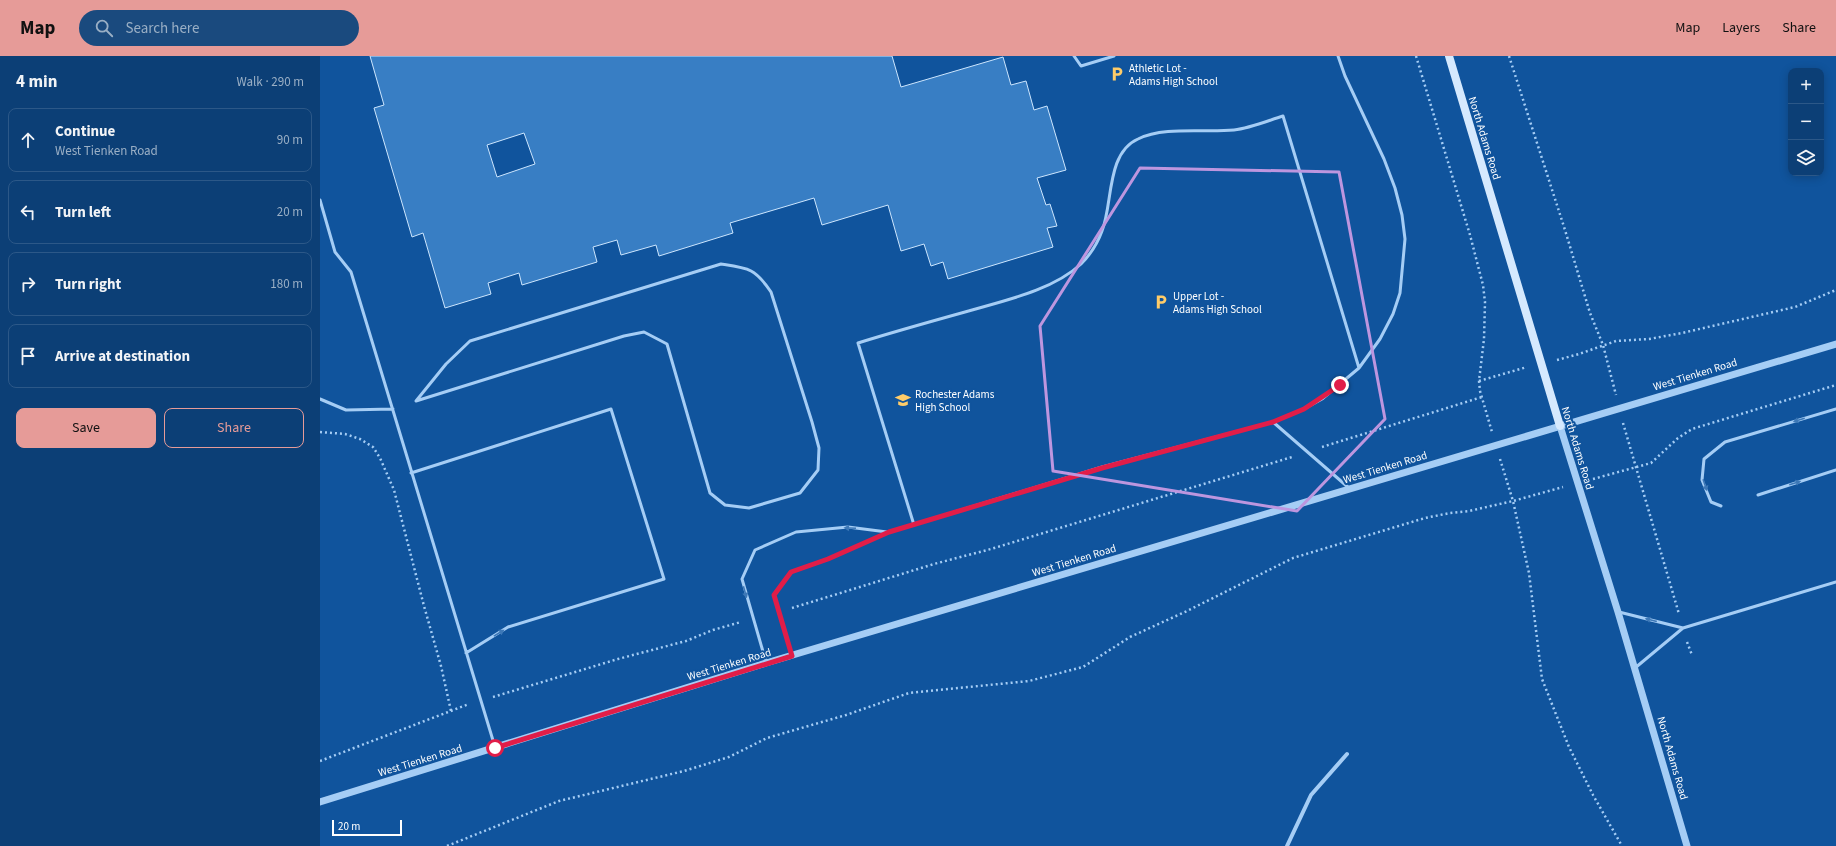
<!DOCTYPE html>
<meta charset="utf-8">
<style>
:root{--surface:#0c3f76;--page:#1a4a7e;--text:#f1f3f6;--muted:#9aafc5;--line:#2c5888;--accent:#e69b98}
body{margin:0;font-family:"Source Sans 3",sans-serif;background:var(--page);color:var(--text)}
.controls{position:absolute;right:12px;top:12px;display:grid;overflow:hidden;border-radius:8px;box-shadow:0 2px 10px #0003}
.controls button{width:36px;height:36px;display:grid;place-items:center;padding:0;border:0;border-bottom:1px solid var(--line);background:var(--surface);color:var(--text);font:20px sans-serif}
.scale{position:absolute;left:12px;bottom:10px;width:70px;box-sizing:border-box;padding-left:4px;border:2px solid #fff;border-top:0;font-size:11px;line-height:14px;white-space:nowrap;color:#fff;-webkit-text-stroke:3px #10549d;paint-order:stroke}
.stop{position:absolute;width:12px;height:12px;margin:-9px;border:3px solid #e11d48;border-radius:50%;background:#fff}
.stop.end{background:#e11d48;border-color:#fff;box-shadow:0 1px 4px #0008}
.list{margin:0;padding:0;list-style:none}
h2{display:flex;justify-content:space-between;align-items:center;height:52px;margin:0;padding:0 16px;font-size:17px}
h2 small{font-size:13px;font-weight:400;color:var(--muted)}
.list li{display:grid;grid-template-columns:26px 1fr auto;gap:12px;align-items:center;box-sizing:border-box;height:64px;margin:0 8px 8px;padding:0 8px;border:1px solid var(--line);border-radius:8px}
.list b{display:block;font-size:15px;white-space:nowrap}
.list p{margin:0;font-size:13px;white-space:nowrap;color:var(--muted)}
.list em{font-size:13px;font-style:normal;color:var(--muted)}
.actions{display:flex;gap:8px;padding:12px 16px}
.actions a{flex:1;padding:9px 0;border:1px solid var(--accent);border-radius:8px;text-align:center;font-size:14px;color:var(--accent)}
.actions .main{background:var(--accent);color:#111}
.icon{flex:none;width:22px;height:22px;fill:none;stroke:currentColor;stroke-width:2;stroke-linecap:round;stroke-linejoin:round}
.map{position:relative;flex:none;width:1516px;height:790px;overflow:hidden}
header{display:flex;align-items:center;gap:24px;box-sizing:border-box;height:56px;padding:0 20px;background:var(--accent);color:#111}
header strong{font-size:19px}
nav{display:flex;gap:22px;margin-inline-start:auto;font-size:14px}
.search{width:280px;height:36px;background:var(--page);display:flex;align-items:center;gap:10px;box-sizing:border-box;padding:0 14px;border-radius:22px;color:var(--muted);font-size:15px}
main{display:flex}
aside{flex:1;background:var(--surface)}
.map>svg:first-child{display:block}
.building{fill:#387ec4;stroke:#cde6fe;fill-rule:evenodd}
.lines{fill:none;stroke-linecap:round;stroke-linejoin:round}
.path{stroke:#a5cdf5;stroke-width:2.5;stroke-dasharray:2 3;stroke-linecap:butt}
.service{stroke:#a5cdf5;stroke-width:3}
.minor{stroke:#a5cdf5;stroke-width:4}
.tertiary{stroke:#a5cdf5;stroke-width:7}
.secondary{stroke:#d5e9fe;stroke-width:8}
.oneway{fill:#3d78b7}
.route{stroke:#e11d48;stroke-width:5}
.marked{fill:none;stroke:#bd96df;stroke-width:3;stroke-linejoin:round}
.labels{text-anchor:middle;stroke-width:4;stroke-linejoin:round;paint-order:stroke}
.poi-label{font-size:11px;fill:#fff;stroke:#10549d;text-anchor:start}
.street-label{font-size:11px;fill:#fff;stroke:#10549d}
</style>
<header>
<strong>Map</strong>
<div class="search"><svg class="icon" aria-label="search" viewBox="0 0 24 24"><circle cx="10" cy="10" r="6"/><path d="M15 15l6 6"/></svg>Search here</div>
<nav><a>Map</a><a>Layers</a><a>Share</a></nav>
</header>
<main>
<aside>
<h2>4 min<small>Walk · 290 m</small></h2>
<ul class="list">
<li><svg class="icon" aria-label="ahead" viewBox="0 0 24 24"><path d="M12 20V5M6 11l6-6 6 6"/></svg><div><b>Continue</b><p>West Tienken Road</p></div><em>90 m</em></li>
<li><svg class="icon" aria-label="left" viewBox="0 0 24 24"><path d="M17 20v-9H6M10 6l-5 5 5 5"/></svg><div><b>Turn left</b></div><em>20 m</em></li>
<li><svg class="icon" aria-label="right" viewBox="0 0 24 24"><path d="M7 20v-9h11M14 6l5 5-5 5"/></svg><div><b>Turn right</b></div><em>180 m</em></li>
<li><svg class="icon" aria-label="arrive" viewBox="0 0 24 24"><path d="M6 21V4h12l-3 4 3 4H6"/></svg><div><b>Arrive at destination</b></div></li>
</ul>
<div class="actions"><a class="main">Save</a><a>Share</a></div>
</aside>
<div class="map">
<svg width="1516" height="790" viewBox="0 0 1516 790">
<rect width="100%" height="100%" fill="#10549d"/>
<path class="building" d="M 50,0 L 572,0 L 581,31 L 683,1 L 691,29 L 706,25 L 714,54 L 727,50 L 746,114 L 717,122 L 726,149 L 730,148 L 737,170 L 727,172 L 733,191 L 628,223 L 623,206 L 611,210 L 604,188 L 581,195 L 568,149 L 502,169 L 494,142 L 410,167 L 413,177 L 339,200 L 336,189 L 301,199 L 297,184 L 273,191 L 277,206 L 202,229 L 199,217 L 168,227 L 171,238 L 125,252 L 103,177 L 92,181 L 54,52 L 64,49 ZM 204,77 L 215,108 L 177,121 L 167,89 Z"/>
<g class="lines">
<path class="path" d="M 1096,0 L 1150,179 L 1163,229 L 1165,246 L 1164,283 L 1159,325 L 1160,335 L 1172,376
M 1189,0 L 1245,174 L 1270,257 L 1283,289 L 1296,339
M 1237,304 L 1259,298 L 1296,285 L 1329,283 L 1362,277 L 1475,251 L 1516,234
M 1159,325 L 1207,311
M 1303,367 L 1359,558
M 0,376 L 25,378 L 40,383 L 53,391 L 60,402 L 74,434 L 104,550 L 121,610 L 131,655
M 1002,391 L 1162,341
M 1180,403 L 1193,445 L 1243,431
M 1273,423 L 1331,407 L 1358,382 L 1372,373 L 1516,329
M 472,552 L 614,508 L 671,493 L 972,401
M 1367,586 L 1372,599
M 173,641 L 298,603 L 366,585 L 393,574 L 421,566
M 0,705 L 149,648
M 127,790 L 239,745 L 364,715 L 409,701 L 447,682 L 526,659 L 589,637 L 709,625 L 763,611 L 810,581 L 867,555 L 973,502 L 1105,462 L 1130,457 L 1149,455 L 1193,445 L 1209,517 L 1222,623 L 1249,691 L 1273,739 L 1302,790"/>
<path class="service" d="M 754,0 L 761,10 L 794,0
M 0,144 L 15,196 L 31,216 L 175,691
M 401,208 C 428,212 435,212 451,236 L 492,366 L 499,392 L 498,414 L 480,437 L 429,452 L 405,449 L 390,437 L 347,288 L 324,276 L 304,280 L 96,345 L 126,308 L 150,285 Z
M 0,343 L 26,354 L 73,353
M 953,366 L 1029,432
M 91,417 L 291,353 L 344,523 L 188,571 L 146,597
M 1438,439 L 1516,414
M 1401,450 L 1391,446 L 1382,424 L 1384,403 L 1405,386 L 1516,353
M 594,469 L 538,287 C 573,276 609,266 645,256 C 682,245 732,235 761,208 C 770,199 778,186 782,175 C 793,148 786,97 818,83 C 844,70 885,77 914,74 C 930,72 947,65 963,60 L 1039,312
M 1299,556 L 1363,572
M 472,600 L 454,539 L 471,516 L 508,503 L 569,476 L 782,411 L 953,366 L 984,353 L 1002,343 L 1039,312 L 1060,283 L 1073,258 L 1080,237 L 1085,183 L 1082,159 L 1075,132 L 1064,103 L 1025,20 L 1018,0
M 446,606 L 422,523 L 435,494 L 476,476 L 528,471 L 567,476
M 1315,612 L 1363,572 L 1516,526"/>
<path class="minor" d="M 967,790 L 991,739 L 1027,698"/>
<path class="tertiary" d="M 1240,370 L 1298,556 L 1367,790
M 0,746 L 446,607 L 1516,288"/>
<path class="secondary" d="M 1129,0 L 1240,370"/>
</g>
<defs><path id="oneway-solid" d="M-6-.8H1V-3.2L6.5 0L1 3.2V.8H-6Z"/></defs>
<g class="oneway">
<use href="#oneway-solid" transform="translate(1479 364) rotate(163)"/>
<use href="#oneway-solid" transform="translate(1475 427) rotate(-18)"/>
<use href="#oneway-solid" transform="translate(1385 429) rotate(71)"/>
<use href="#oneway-solid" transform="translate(530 472) rotate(-177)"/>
<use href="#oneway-solid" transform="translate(425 536) rotate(74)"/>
<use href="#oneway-solid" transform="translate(1331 564) rotate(-166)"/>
<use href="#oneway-solid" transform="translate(179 577) rotate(-31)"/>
</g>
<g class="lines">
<path class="route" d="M 175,692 L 472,600 L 454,539 L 471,516 L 508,503 L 569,476 L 782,412 L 953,366 L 984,353 L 1020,329"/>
</g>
<path class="marked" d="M 820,112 L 1019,116 L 1065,363 L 977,455 L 733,415 L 720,270 Z"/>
<defs>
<g id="parking-bare" transform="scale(1.2)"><path d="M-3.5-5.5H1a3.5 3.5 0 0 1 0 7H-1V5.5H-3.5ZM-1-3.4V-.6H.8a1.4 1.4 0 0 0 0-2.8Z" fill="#ffcc69" stroke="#10549d" stroke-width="2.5" paint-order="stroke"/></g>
<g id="school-bare" transform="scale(1.2)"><path d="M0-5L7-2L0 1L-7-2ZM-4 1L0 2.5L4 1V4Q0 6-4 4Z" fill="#ffcc69" stroke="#10549d" stroke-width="2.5" paint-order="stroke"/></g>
</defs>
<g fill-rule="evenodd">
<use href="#parking-bare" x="797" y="18"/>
<use href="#parking-bare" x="841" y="246"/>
<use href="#school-bare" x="583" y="344"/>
</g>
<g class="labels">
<g class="poi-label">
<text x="809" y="16">Athletic Lot -<tspan x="809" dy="13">Adams High School</tspan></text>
<text x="853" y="244">Upper Lot -<tspan x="853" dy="13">Adams High School</tspan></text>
<text x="595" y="342">Rochester Adams<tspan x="595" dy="13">High School</tspan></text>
</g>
<g class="street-label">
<text transform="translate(1165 82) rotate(73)" y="4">North Adams Road</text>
<text transform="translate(1375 318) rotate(-17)" y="4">West Tienken Road</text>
<text transform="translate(1258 392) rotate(73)" y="4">North Adams Road</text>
<text transform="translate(1065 411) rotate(-17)" y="4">West Tienken Road</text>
<text transform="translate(754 504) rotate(-17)" y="4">West Tienken Road</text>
<text transform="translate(409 608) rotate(-17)" y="4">West Tienken Road</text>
<text transform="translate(1353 702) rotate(74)" y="4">North Adams Road</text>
<text transform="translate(100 704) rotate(-17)" y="4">West Tienken Road</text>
</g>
</g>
</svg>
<div class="controls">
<button>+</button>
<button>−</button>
<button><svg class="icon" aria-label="layers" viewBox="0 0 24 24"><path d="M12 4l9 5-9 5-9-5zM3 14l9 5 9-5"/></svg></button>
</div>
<div class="scale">20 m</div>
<div class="stop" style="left:175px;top:692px"></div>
<div class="stop end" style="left:1020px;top:329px"></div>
</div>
</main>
